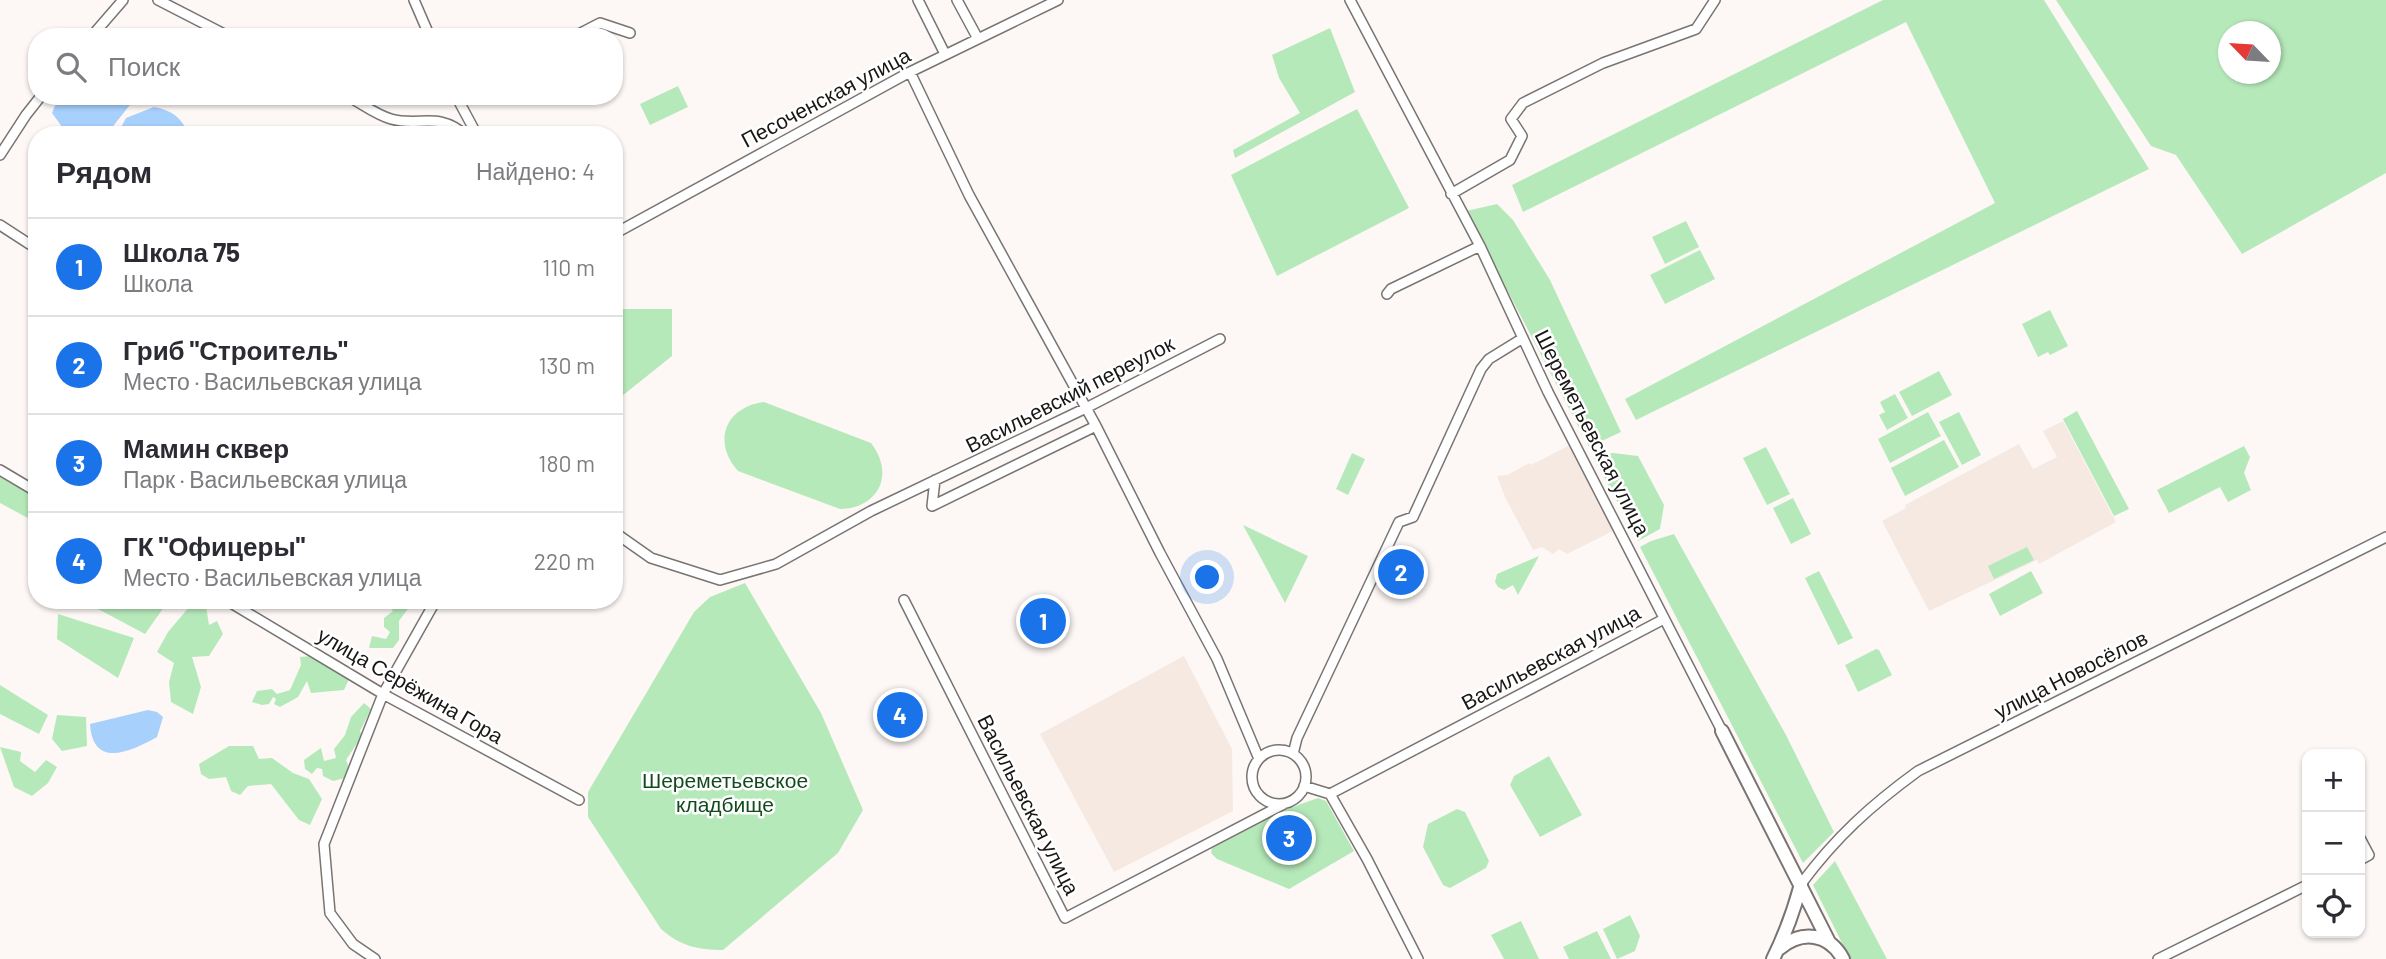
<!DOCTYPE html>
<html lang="ru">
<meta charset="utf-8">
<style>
:root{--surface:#fff;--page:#f7f7f7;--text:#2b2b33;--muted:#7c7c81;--line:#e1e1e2;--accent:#1a73e8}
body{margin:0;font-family:Barlow,sans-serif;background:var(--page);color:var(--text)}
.controls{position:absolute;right:21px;bottom:21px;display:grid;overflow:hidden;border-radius:14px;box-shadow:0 2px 5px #0004}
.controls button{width:63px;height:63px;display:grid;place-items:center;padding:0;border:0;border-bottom:2px solid var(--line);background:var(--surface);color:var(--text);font:35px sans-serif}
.compass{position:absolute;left:2218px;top:21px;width:63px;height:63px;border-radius:50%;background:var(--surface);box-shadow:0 2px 5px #0004;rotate:295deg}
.you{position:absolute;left:1208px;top:578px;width:24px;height:24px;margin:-18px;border:5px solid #fff;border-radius:50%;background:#1a73e8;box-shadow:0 0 0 10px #1a73e833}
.badge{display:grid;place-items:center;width:46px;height:46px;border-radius:50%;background:var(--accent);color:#fff;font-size:23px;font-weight:700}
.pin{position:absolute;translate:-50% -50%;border:4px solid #fff;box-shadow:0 2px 7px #0006}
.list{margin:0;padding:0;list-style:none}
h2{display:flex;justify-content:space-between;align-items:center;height:91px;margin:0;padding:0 28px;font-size:30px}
h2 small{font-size:23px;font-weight:400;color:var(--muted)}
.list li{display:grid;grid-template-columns:46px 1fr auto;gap:21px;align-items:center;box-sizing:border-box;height:98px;padding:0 28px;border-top:2px solid var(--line)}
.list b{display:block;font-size:26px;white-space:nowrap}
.list p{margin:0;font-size:23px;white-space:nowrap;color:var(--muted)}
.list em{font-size:23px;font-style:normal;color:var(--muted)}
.icon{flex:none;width:38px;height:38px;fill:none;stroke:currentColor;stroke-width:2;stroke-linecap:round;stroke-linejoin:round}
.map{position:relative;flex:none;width:2386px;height:959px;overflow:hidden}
.search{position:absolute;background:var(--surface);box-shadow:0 2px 5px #0004;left:28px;top:28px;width:595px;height:77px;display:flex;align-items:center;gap:18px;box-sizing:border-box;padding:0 24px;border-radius:28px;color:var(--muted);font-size:26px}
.panel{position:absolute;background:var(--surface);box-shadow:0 2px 5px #0004;left:28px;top:126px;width:595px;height:483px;border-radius:28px}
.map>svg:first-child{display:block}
.built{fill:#f5e9e2}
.green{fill:#b6e9ba;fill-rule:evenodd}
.water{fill:#a7d0fc}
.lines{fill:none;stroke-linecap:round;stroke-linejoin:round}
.street-casing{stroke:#797472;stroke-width:12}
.secondary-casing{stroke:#797472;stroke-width:16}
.street{stroke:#fff;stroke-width:9}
.secondary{stroke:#fff;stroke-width:12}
.labels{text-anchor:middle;stroke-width:5;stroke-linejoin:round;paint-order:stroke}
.street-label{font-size:21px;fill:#191716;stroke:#fff}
.park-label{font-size:21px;fill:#134b1e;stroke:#fff}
</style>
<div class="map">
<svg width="2386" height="959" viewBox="0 0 2386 959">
<rect width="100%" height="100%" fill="#fdf8f5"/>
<path class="built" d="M 2063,421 L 2116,522 L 2039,564 L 2037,560 L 1929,611 L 1882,521 L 1906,508 L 1905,505 L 2019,444 L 2033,469 L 2057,457 L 2043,431 Z
M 1572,444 L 1615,530 L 1567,554 L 1559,549 L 1553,554 L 1542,547 L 1533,550 L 1505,497 L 1497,476 L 1507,475 L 1530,463 L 1531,465 Z
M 1184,656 L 1232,749 L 1233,811 L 1114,872 L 1040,734 Z"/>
<path class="green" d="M 1883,0 L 2044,0 L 2149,169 L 1636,420 L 1625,399 L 1995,203 L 1906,22 L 1523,212 L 1512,185 Z
M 2056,0 L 2386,0 L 2386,173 L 2242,254 L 2176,155 L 2151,146 ZM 2228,32 L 2270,32 L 2270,74 L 2228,74 Z
M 1330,28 L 1355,92 L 1235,158 L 1233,150 L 1300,113 L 1279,78 L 1272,55 Z
M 678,86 L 688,107 L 650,125 L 640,104 Z
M 1357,109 L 1409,208 L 1277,276 L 1231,175 Z
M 1497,204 L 1513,220 L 1550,280 L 1621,432 L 1589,447 L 1466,211 Z
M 1686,221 L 1699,247 L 1665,264 L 1652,237 Z
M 1700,250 L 1715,279 L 1665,304 L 1650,275 Z
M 614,309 L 672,309 L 672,356 L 617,400 L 614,398 Z
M 2050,310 L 2068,346 L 2050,355 L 2048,352 L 2038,357 L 2022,324 Z
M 1939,371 L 1952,395 L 1912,416 L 1899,392 Z
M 1895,394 L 1908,418 L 1887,430 L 1879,415 L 1885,412 L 1880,402 Z
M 764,402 L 871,443 C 895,474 879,508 840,509 L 738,471 C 712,442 725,407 764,402 Z
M 2077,411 L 2129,509 L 2114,516 L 2063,419 Z
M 1928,412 L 1941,436 L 1890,463 L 1878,439 Z
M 1959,412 L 1981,455 L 1962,465 L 1939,422 Z
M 1944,440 L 1959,467 L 1905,496 L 1891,468 Z
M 2244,446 L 2250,457 L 2244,473 L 2251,490 L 2228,502 L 2220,487 L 2169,513 L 2157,490 Z
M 1766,447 L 1790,494 L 1767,505 L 1743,458 Z
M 1352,453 L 1365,459 L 1348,495 L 1336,489 Z
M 1613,453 L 1638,456 L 1664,505 L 1660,529 L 1638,541 L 1593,456 Z
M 0,476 L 37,498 L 37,523 L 0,503 Z
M 1793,498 L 1811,534 L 1791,544 L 1773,508 Z
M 1243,525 L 1308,556 L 1285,603 Z
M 1674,534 L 1786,735 L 1834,832 L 1803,863 L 1640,547 L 1651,541 Z
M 2027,547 L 2034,560 L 1994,579 L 1988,566 Z
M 1539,556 L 1518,595 L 1513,585 L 1504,590 L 1498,587 L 1495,582 L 1497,574 Z
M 1819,571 L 1853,638 L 1838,645 L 1805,578 Z
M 2031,571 L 2043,593 L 2000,616 L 1989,594 Z
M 745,583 L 821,713 L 863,810 L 838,853 L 723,950 C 698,950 680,946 661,929 L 588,817 L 588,792 L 694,612 L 710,597 Z
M 81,600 L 169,600 L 145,634 Z
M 195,600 L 214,601 L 206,606 L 209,625 L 217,621 L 223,634 L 209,656 L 192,657 L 201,687 L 193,714 L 171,702 L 169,682 L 174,663 L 157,652 L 168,632 Z
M 398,600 L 429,600 L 428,603 L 410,606 L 399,621 L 399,640 L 393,648 L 369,648 L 372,636 L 386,639 L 390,632 L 384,627 L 384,618 L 393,611 L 389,605 Z
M 58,614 L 134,638 L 118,678 L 57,639 Z
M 1876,649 L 1879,650 L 1892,675 L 1858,692 L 1845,665 Z
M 311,656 L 350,677 L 344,690 L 311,693 L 307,681 L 298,697 L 280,707 L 274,704 L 276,699 L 273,697 L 269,704 L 262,705 L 252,702 L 257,691 L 272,689 L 277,694 L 290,690 L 301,665 L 300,657 Z
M 0,685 L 48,715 L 39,734 L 0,714 Z
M 364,703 L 371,709 L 360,731 L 362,736 L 346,760 L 349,768 L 345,778 L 333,781 L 323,776 L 322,769 L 317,768 L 312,774 L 305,769 L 304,760 L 321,748 L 324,761 L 336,758 L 334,749 L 345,735 L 351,717 Z
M 57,715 L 86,717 L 87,746 L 62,751 L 52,739 Z
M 229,746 L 253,746 L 259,759 L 272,758 L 293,773 L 309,779 L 322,799 L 310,825 L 299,820 L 271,784 L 248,786 L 240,795 L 231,791 L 226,777 L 209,779 L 201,774 L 199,764 Z
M 0,747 L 21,752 L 20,761 L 35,772 L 46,760 L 57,767 L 48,783 L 32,796 L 14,787 Z
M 1549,756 L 1582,815 L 1540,837 L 1510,785 L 1514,776 Z
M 1318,798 L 1326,801 L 1354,851 L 1289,889 L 1217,859 L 1211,853 L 1212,848 L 1287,809 Z
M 1457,809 L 1465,812 L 1489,861 L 1486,868 L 1450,888 L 1443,885 L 1423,847 L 1428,824 Z
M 1835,861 L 1887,959 L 1850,959 L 1813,885 Z
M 1630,915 L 1640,936 L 1635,951 L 1617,959 L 1603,929 Z
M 1521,921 L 1539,959 L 1504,959 L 1491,935 Z
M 1597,931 L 1611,959 L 1569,959 L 1563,947 Z"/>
<path class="water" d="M 59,96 L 137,96 L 106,135 L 68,135 L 52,113 Z
M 154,107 C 173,111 181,117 189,135 L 117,135 L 126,118 Z
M 148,710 L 157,712 L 163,717 L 157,737 C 130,752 93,769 90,724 Z"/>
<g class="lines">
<g class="street-casing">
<path id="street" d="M 158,0 L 230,37
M 414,0 L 430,37
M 918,0 L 945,54
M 957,0 L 977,37
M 1350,0 L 1480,246 L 1548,392 L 1722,731
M 91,37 L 123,0
M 573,37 L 600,23 L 630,33
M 910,72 L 969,195 L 1096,426 L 1160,553 L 1217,659 L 1259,759
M 347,96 C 361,103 376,115 391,119 C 419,127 439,111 465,135
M 456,96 L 477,135
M 0,155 L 26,115 L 41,96
M 1451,194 L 1510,160 L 1522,136 L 1511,119 L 1523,103 L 1603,63 L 1696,29 L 1715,0
M 0,225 L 37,249
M 614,234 L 910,72 L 1058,0
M 1387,294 L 1391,289 L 1480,246
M 0,470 L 37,492
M 935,480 L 932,506 L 1096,426
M 614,532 L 651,558 L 720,580 L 776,564 L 871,511 L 1086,408 L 1220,339
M 226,600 L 383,694 L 579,800
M 904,600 L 1065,918 L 1284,804
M1252 777a27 27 0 1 1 54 0a27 27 0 1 1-54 0Z
M 1293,754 L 1297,738 L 1399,522 L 1413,517 L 1481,369 L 1489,359 L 1523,338
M 1304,786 L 1330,794 L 1664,619
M 1330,794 L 1367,859 L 1418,959
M 2360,838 L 2369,855 L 2360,860
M 1801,884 C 1836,837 1870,806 1918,771 L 2386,537
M 375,959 L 353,944 L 330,913 L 324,844 L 383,694 L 436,600
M 2158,959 L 2307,885"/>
</g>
<g class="secondary-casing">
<path id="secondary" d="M 1722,731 L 1829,942
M 1780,948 C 1802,930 1829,933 1843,959
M 1773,959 C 1785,935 1794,910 1801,884"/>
</g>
<use href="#street" class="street"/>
<use href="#secondary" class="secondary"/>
</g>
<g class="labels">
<g class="street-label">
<text transform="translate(826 98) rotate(-28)" y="7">Песоченская улица</text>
<text transform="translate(1070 395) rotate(-27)" y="7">Васильевский переулок</text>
<text transform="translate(1592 433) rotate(63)" y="7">Шереметьевская улица</text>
<text transform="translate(1551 658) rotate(-28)" y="7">Васильевская улица</text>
<text transform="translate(2071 675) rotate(-27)" y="7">улица Новосёлов</text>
<text transform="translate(410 686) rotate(30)" y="7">улица Серёжина Гора</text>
<text transform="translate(1028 805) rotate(63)" y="7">Васильевская улица</text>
</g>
<g class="park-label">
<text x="725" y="788">Шереметьевское<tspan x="725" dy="24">кладбище</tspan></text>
</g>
</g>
</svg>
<div class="controls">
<button>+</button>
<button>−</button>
<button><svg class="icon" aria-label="locate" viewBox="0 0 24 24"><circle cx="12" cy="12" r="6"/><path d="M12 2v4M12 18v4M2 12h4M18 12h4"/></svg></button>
</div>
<svg class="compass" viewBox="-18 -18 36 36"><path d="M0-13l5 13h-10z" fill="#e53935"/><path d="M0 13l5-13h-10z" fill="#7c7c81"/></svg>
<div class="you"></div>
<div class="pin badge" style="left:1043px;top:621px">1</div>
<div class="pin badge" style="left:1401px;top:572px">2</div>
<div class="pin badge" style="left:1289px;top:838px">3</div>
<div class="pin badge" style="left:900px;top:715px">4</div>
<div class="search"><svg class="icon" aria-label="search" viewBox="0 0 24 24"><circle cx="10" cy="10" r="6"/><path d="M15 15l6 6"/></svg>Поиск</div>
<section class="panel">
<h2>Рядом<small>Найдено: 4</small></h2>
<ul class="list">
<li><span class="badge">1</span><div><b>Школа 75</b><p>Школа</p></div><em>110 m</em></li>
<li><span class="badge">2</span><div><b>Гриб &quot;Строитель&quot;</b><p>Место · Васильевская улица</p></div><em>130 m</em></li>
<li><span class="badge">3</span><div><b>Мамин сквер</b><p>Парк · Васильевская улица</p></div><em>180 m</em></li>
<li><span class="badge">4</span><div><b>ГК &quot;Офицеры&quot;</b><p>Место · Васильевская улица</p></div><em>220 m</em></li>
</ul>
</section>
</div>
